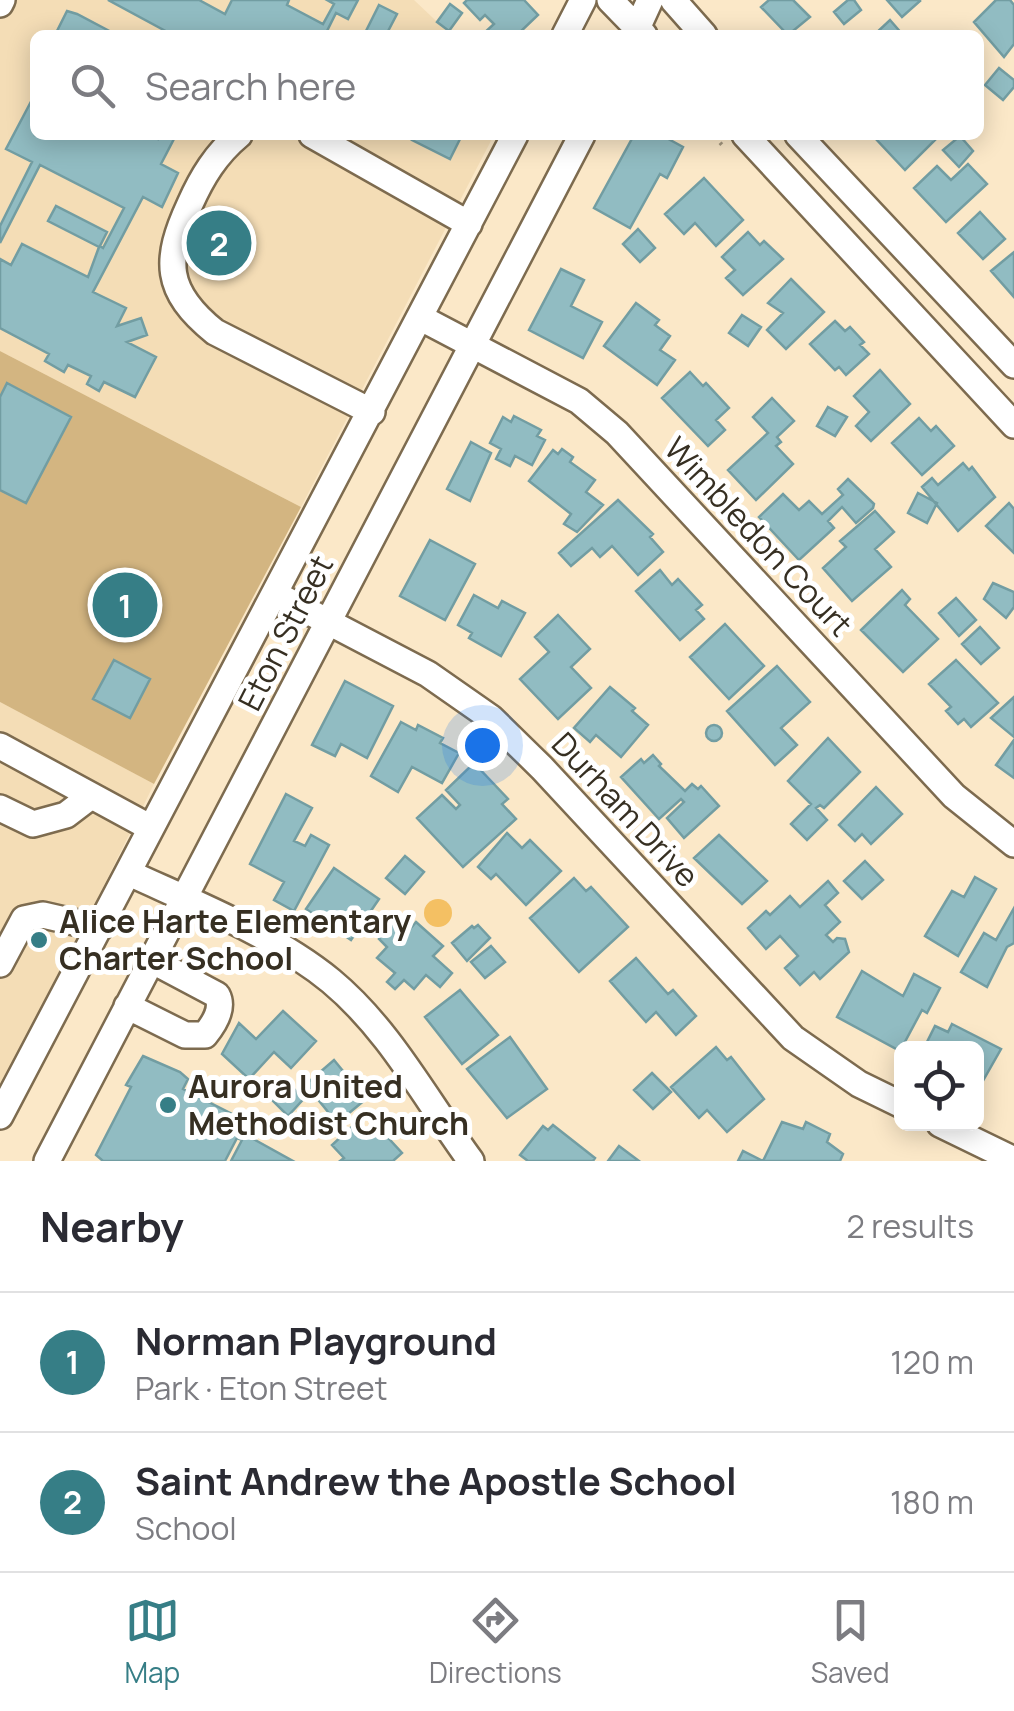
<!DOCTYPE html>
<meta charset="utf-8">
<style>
:root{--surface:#fff;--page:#f7f7f7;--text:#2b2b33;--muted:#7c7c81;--line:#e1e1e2;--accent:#367e86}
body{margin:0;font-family:Manrope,sans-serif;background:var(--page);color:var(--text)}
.controls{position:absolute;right:30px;bottom:30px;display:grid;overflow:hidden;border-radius:15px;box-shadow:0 5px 25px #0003}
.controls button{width:90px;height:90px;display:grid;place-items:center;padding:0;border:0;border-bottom:2px solid var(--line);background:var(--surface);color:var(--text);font:50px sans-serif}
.you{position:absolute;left:482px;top:745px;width:35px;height:35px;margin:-25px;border:8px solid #fff;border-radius:50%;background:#1a73e8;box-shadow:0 0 0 15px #1a73e833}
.badge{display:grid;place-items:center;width:65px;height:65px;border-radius:50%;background:var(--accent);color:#fff;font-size:32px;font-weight:700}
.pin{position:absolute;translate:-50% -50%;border:5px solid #fff;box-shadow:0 2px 10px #0006}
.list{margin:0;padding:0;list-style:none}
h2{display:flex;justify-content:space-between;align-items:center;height:130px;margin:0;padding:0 40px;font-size:42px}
h2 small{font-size:32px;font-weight:400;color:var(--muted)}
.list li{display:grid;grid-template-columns:65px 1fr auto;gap:30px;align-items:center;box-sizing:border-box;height:140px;padding:0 40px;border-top:2px solid var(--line)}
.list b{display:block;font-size:38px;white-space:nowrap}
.list p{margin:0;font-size:32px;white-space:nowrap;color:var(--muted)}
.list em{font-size:32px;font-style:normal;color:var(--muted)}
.icon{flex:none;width:55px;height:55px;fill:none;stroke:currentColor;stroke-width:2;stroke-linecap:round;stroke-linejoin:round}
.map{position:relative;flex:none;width:1014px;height:1161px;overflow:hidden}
.search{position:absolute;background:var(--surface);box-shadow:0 5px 25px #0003;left:30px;right:30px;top:30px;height:110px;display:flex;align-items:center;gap:25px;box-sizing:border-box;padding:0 35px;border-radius:15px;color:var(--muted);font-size:38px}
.sheet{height:410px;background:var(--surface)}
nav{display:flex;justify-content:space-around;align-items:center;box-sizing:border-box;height:140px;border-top:2px solid var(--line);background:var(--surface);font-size:28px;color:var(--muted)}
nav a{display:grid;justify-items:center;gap:5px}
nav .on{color:var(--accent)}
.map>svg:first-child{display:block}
.built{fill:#f4ddb6}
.green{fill:#d3b581}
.water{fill:#f4c063}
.building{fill:#91bcc2;stroke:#729da2;stroke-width:2.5}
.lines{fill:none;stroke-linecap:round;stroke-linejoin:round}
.minor-casing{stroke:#7d6b4f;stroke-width:30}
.path{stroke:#a4977f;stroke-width:4;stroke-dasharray:2.5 8;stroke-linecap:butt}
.minor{stroke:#fff;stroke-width:25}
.poi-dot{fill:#367e86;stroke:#fff;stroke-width:4}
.labels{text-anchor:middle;stroke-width:10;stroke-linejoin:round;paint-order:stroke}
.street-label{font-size:32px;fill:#362f22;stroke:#fff}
.poi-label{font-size:32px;font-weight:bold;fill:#362f22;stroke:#fff;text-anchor:start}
</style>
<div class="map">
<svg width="1014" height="1161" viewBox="0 0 1014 1161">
<rect width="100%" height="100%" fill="#fbe8c8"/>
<path class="built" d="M 0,0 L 414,0 L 451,35 L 35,35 L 35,135 L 494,135 L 301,507 L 0,351 Z
M 0,702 L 154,784 L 0,1096 Z"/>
<path class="green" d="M 0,351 L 301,507 L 154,784 L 0,702 Z"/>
<path class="water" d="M424 913a14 14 0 1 1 28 0a14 14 0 1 1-28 0Z"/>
<path class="building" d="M 108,0 L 199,0 L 225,14 L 232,0 L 289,0 L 287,5 L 323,24 L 334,4 L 327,0 L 358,0 L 348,19 L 336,13 L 325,35 L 173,35 Z
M 467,0 L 524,0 L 538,15 L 517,35 L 482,35 L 494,24 L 485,15 L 480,20 L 464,3 Z
M 769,0 L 793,0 L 810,17 L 788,35 L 761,7 Z
M 848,0 L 854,0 L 861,10 L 844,24 L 834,12 Z
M 887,0 L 919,0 L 920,1 L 902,17 Z
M 996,0 L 1010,0 L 1014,5 L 1014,44 L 1004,57 L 974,22 Z
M 450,4 L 462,13 L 449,31 L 437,22 Z
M 379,5 L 397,14 L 386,35 L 364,35 Z
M 67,11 L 77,14 L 117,35 L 55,35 Z
M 890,20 L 903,35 L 874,35 Z
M 999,68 L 1014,80 L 1014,87 L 1003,100 L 985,85 Z
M 35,94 L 35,135 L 150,135 L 158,139 L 160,135 L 176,135 L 161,164 L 178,173 L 162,207 L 143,197 L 93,292 L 126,308 L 117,326 L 141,318 L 147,335 L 127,342 L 156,357 L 135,397 L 104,382 L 99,391 L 87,384 L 91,376 L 68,365 L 64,372 L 45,361 L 49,354 L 0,328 L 0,259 L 11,265 L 22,244 L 88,277 L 99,247 L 48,221 L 56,206 L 107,232 L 100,246 L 103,248 L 124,208 L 40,165 L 0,243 L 0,226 L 32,162 L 6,149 Z
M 415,135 L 462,135 L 450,159 L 412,140 Z
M 634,135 L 661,135 L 683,147 L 667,178 L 660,174 L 630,228 L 594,208 Z
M 878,135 L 930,135 L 935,140 L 905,170 L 875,138 Z
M 960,136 L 973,151 L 959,167 L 943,150 Z
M 968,164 L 987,184 L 946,222 L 914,188 L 937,166 L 951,180 Z
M 704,178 L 743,220 L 716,246 L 695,223 L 684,234 L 665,214 Z
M 980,212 L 1005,239 L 983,259 L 958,233 Z
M 638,229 L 655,248 L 640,262 L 623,244 Z
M 748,232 L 760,245 L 764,241 L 783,259 L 743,295 L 726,278 L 735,270 L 722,257 Z
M 1014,252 L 1014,297 L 991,271 Z
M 561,269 L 584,280 L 571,306 L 602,322 L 583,358 L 529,330 Z
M 791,279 L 824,312 L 786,349 L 767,330 L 783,313 L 768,303 Z
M 636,303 L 659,320 L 655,325 L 670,336 L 660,350 L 675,360 L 657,385 L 604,346 Z
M 742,315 L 761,327 L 748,346 L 729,333 Z
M 835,321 L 845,331 L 850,327 L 864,342 L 860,345 L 869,354 L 846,375 L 839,367 L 835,370 L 810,344 Z
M 880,370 L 910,404 L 871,441 L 856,426 L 869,412 L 854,396 Z
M 690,372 L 703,386 L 706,383 L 729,408 L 716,420 L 725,430 L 708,446 L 662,398 Z
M 7,383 L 71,417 L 26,503 L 0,490 L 0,397 Z
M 772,398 L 794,421 L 777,437 L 781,442 L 776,446 L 793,464 L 756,500 L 728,470 L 768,433 L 753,417 Z
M 828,407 L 847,417 L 835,436 L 817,426 Z
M 514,416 L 541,430 L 537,436 L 545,440 L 532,465 L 515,456 L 510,466 L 496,459 L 501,449 L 490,443 L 503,417 L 511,422 Z
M 919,418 L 931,431 L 936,426 L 954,446 L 922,475 L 892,443 Z
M 471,442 L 491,453 L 470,501 L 447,489 Z
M 562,449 L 573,457 L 570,462 L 595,480 L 586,492 L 603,505 L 577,532 L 564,524 L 571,514 L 529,481 L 553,450 L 558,454 Z
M 963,463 L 969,470 L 972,467 L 995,497 L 958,531 L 922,487 L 932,478 L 938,485 Z
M 848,479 L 874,504 L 873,508 L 856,523 L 842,507 L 828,521 L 834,528 L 799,560 L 759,517 L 783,494 L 799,510 L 809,501 L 822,514 L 843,495 L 838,489 Z
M 918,493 L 937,503 L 927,523 L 908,513 Z
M 618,500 L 653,534 L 650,537 L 663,552 L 638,575 L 612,546 L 600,557 L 592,548 L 571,566 L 559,553 Z
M 1009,503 L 1014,509 L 1014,553 L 986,526 Z
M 875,511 L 894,532 L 875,549 L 891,567 L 852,601 L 823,568 L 846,547 L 840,541 Z
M 430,540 L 475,564 L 445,620 L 400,596 Z
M 660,570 L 672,585 L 678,579 L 702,605 L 696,610 L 704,619 L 680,640 L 636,591 Z
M 993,583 L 1014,592 L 1014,607 L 1006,618 L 984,599 Z
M 902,590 L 910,599 L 905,605 L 938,639 L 903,672 L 861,630 Z
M 474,595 L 498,608 L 502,601 L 525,613 L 501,656 L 469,638 L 472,633 L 458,625 Z
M 956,598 L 976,620 L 959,636 L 939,613 Z
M 116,605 L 148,622 L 148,632 L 140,638 L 107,621 L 109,611 Z
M 558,615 L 590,649 L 571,667 L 591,688 L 558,719 L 520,679 L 549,652 L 535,637 Z
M 725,624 L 764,666 L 729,699 L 690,657 Z
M 980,627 L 999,648 L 981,664 L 962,644 Z
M 114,660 L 150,679 L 130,718 L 93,699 Z
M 956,660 L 998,703 L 971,727 L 964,719 L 958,724 L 946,711 L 951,707 L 929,684 Z
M 777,666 L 810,702 L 781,728 L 797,745 L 775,765 L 727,711 Z
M 345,681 L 393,706 L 367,758 L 341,744 L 335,756 L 312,745 Z
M 610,687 L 635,708 L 632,711 L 648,725 L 621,757 L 596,735 L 590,742 L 574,728 Z
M 1014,697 L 1014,737 L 991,718 Z
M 401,722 L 416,730 L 418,725 L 443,738 L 440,743 L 459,753 L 442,783 L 412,767 L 398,792 L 371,776 Z
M706 733a8 8 0 1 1 16 0a8 8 0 1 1-16 0Z
M 828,738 L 860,772 L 824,808 L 820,805 L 816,808 L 827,820 L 807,840 L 791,824 L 811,804 L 788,781 Z
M 1014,740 L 1014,778 L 996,765 Z
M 653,755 L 661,764 L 659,766 L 685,791 L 692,784 L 698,789 L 701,786 L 719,806 L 684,838 L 667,818 L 684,802 L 681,799 L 659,819 L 621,777 L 641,759 L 644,763 Z
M 474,763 L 508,799 L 502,804 L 516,819 L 463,867 L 417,818 L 442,795 L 456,809 L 460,805 L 446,790 Z
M 876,787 L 902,814 L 871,844 L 862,834 L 855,841 L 839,825 Z
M 286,794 L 312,808 L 294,841 L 305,846 L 311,835 L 329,845 L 294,911 L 274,900 L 284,882 L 250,864 Z
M 507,833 L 522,848 L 530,840 L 561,871 L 526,905 L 496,874 L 491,879 L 478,867 Z
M 719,835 L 767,881 L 742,904 L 694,858 Z
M 405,856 L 424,872 L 405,894 L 386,878 Z
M 865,861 L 883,880 L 862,899 L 844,881 Z
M 334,868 L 379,899 L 351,940 L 306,909 Z
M 975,877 L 996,889 L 958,956 L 925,936 L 952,891 L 964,897 Z
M 574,878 L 586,891 L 591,887 L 628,927 L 579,972 L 530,918 Z
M 828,881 L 838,893 L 825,905 L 840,922 L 826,935 L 833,942 L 837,938 L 845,939 L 849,952 L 820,979 L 814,972 L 800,985 L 785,968 L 798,956 L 780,936 L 766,949 L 748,928 L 766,911 L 770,915 L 790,896 L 800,907 Z
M 1014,908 L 1014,943 L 1007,947 L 987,987 L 961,972 L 984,933 L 996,940 Z
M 416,922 L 443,946 L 433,956 L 452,973 L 440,987 L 426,975 L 414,989 L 404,980 L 395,989 L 387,982 L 395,973 L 377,958 L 387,947 L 379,939 L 393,923 L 406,934 Z
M 478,925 L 490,938 L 467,961 L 452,943 L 472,926 L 474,928 Z
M 491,946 L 505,962 L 485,978 L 471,962 Z
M 636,958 L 668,994 L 673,990 L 696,1016 L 676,1035 L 656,1012 L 646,1022 L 610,981 Z
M 862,971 L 903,996 L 914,974 L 940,988 L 927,1013 L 922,1010 L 900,1051 L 837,1017 Z
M 460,990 L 498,1035 L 462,1064 L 425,1017 Z
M 283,1011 L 316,1041 L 291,1068 L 274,1052 L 249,1079 L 222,1054 L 239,1023 L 256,1039 Z
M 952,1024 L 1001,1049 L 976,1093 L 976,1048 L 924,1048 L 935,1026 L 948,1032 Z
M 510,1037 L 547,1089 L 507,1118 L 467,1069 Z
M 716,1047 L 727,1060 L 731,1057 L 764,1099 L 727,1132 L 707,1110 L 699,1118 L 671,1087 Z
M 143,1056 L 180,1072 L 188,1079 L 183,1089 L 246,1121 L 241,1130 L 249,1133 L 248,1136 L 293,1161 L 231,1161 L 242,1140 L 237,1138 L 225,1161 L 103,1161 L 96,1155 L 131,1087 L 126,1085 Z
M 334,1060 L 366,1099 L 337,1123 L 311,1091 L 288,1116 L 270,1098 L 286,1081 L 297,1092 Z
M 652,1073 L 671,1092 L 653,1109 L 634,1090 Z
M 358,1121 L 371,1135 L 379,1128 L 402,1153 L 393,1161 L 340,1161 L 344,1158 L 332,1145 Z
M 782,1122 L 803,1129 L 806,1122 L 830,1134 L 827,1142 L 843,1154 L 840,1161 L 738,1161 L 743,1151 L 763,1161 Z
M 553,1125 L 595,1158 L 593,1161 L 528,1161 L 520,1155 L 543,1126 L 548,1130 Z
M 619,1146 L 639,1161 L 608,1161 Z"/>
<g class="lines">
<g class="minor-casing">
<path id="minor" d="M 610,0 L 644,35
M 673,0 L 704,35
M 0,4 L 2,0
M 565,35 L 583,0
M 634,35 L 650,0
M 239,135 C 216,154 202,177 190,204 C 164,260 164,291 215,332 L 372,412
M 312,135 L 469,224
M 745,135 L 1014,425
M 798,135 L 1014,365
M 421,318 L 579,401 L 617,433 L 954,796 L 1014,844
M 275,594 L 428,674 L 491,718 L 542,768 L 793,1038 L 859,1084 L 902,1105
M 0,746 L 151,828
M 0,808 L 33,824 L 66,815 L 91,796
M 129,873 C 194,903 275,935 331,981 C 390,1030 426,1100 471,1161
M 0,964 L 24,919 L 43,915 L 100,928
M 127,1006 L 185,1035 L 205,1035 C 214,1024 224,1008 217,995 L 151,960
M 0,1116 L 515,135
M 940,1124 L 1014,1160
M 47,1161 L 582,135"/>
</g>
<path class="path" d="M 713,135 L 723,146"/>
<use href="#minor" class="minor"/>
</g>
<g class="poi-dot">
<circle cx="39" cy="940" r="10"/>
<circle cx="168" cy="1105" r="10"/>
</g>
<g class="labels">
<g class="street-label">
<text transform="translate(758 537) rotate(47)" y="11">Wimbledon Court</text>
<text transform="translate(286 633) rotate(-63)" y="11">Eton Street</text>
<text transform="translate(625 810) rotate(47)" y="11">Durham Drive</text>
</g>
<g class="poi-label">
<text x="59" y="933">Alice Harte Elementary<tspan x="59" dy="37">Charter School</tspan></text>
<text x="188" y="1098">Aurora United<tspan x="188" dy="37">Methodist Church</tspan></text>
</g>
</g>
</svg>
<div class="controls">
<button><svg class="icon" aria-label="locate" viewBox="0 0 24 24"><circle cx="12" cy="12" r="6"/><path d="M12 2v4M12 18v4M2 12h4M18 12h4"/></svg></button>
</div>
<div class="you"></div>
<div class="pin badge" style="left:125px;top:605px">1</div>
<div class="pin badge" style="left:219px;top:243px">2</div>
<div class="search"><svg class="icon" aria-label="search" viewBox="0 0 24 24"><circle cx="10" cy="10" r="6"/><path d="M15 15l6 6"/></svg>Search here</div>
</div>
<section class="sheet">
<h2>Nearby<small>2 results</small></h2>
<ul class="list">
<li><span class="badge">1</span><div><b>Norman Playground</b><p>Park · Eton Street</p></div><em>120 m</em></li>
<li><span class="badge">2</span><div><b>Saint Andrew the Apostle School</b><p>School</p></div><em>180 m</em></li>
</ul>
</section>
<nav>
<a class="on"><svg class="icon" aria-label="map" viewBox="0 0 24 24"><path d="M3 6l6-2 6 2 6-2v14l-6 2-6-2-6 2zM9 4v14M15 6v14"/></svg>Map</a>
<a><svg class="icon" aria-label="directions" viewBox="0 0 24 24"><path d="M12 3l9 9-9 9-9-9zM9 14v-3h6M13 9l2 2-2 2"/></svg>Directions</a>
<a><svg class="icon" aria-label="saved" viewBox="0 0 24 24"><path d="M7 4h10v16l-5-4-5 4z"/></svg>Saved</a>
</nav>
